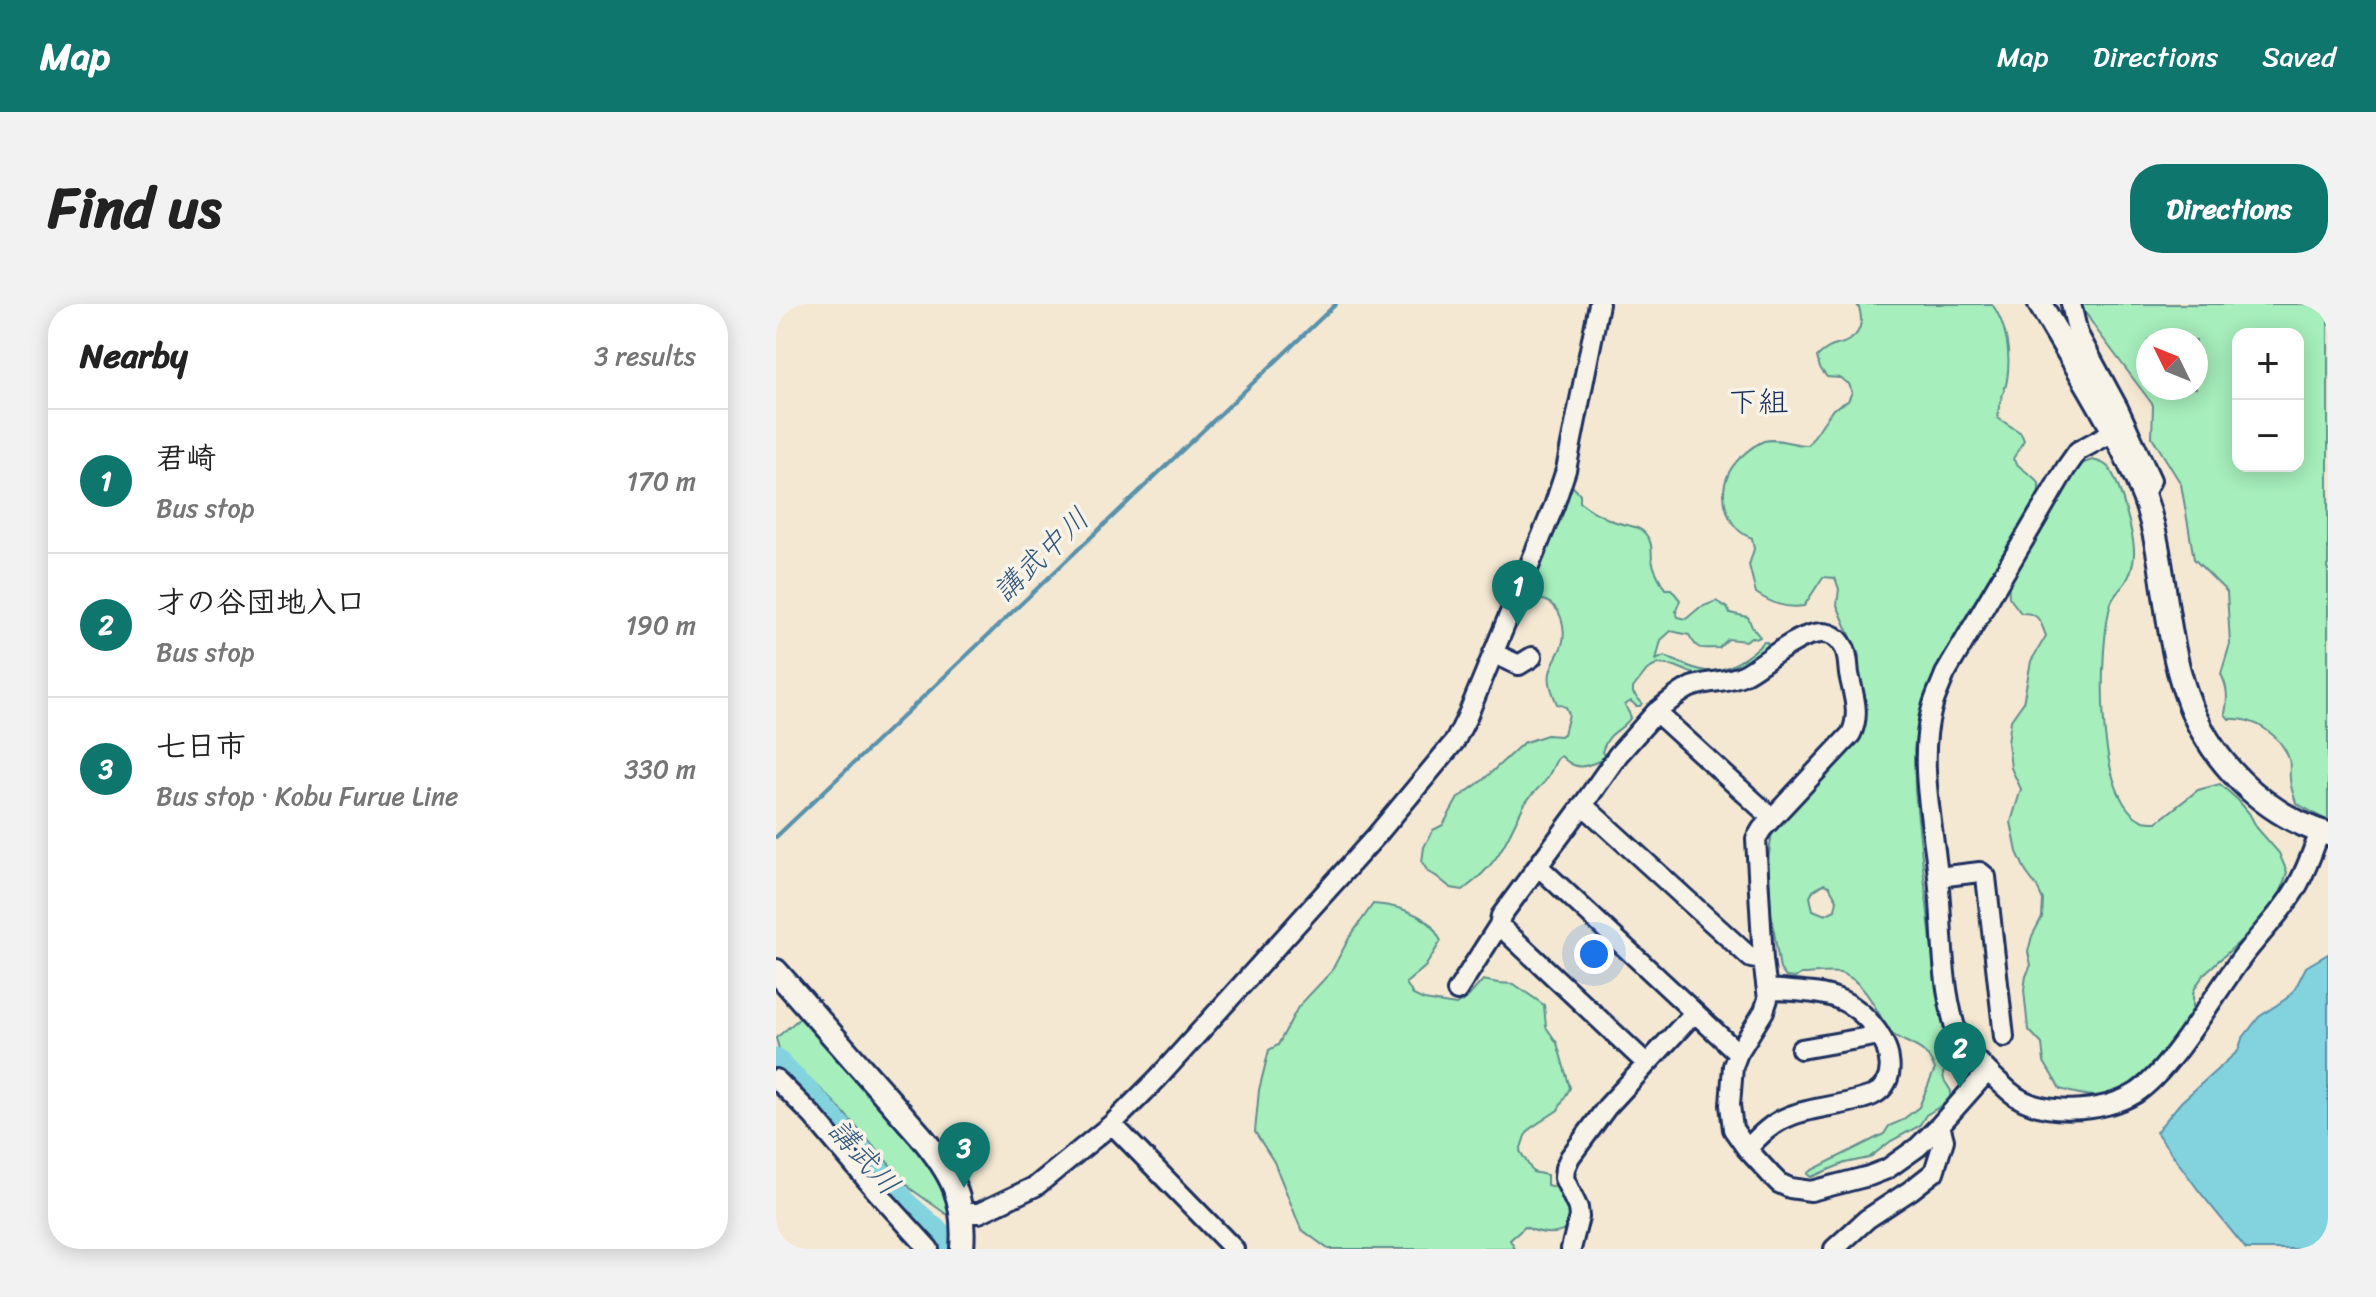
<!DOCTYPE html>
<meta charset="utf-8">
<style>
:root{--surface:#fff;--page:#f2f2f2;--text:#222;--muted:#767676;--line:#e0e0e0;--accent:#0f766e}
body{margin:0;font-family:Sriracha,"Klee One",sans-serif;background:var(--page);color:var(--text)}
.controls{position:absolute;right:24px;top:24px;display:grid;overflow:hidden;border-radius:16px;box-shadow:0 4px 20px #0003}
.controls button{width:72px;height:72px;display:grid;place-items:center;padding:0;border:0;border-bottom:2px solid var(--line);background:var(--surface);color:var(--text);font:40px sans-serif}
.compass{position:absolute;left:1360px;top:24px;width:72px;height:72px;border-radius:50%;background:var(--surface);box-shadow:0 4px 20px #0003;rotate:313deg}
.you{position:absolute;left:818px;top:650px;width:28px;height:28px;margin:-20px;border:6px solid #fff;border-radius:50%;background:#1a73e8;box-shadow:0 0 0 12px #1a73e833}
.badge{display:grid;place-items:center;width:52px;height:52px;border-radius:50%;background:var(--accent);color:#fff;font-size:26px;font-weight:700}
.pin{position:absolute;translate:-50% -66px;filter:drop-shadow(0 2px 4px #0008)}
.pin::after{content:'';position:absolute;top:42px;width:28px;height:24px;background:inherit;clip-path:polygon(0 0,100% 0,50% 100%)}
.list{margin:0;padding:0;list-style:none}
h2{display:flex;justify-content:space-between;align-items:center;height:104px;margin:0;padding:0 32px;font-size:34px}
h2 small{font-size:26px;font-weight:400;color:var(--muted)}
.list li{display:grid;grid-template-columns:52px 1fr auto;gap:24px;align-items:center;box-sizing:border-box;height:144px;padding:0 32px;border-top:2px solid var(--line)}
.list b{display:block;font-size:30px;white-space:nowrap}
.list p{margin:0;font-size:26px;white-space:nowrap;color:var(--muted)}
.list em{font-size:26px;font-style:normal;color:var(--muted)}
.map{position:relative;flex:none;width:1552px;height:945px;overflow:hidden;border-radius:32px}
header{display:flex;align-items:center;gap:48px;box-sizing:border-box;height:112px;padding:0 40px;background:var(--accent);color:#fff}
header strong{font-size:38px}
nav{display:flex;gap:44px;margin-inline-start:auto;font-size:28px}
.intro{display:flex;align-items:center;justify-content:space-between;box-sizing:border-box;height:192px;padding:0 48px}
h1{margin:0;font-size:56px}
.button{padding:20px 36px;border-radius:32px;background:var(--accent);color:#fff;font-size:28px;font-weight:700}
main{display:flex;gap:48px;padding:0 48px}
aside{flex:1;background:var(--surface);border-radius:32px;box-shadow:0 4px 20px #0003}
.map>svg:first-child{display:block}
.green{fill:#a6eebc;stroke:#608e8d;stroke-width:2;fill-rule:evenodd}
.water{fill:#83d3df;stroke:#5991ab;stroke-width:2}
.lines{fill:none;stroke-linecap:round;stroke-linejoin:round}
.stream{stroke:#5991ab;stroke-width:4}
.river{stroke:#83d3df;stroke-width:24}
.minor-casing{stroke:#1b2f5e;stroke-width:24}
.major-casing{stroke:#1b2f5e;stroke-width:28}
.minor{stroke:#f7f3e8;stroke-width:18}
.major{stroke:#f7f3e8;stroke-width:22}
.labels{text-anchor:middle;stroke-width:7;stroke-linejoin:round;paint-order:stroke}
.neighbourhood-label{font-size:30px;fill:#1b2f5e;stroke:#f7f3e8}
.water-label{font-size:30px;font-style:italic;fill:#35587e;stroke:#f7f3e8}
</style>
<header>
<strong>Map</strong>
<nav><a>Map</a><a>Directions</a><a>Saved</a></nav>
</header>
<div class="intro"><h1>Find us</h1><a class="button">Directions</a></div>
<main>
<aside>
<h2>Nearby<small>3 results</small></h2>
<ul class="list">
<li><span class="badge">1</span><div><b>君崎</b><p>Bus stop</p></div><em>170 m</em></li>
<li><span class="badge">2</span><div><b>才の谷団地入口</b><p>Bus stop</p></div><em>190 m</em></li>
<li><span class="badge">3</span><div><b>七日市</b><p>Bus stop · Kobu Furue Line</p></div><em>330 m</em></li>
</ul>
</aside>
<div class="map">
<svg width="1552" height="945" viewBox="0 0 1552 945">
<rect width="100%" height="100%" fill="#f4e8d3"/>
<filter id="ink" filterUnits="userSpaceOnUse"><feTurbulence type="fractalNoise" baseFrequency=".0125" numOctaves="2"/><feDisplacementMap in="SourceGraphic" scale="16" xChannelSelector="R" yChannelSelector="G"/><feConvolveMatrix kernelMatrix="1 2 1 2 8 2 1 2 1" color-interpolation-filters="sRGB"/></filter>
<g filter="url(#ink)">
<path class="green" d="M 1081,0 L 1216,0 C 1231,21 1235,50 1231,76 C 1229,89 1221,99 1222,114 L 1245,129 L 1248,136 L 1237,155 C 1244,166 1255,169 1263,179 L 1263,189 L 1182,326 L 1154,380 L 1143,410 L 1138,446 L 1139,487 L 1158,666 L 1168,726 L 1176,752 L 1174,760 L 1167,769 L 1168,776 L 1175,787 L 1173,797 L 1150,811 L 1143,822 L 1115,837 L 1093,854 L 1069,859 L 1035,873 L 1031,870 L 1034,867 L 1108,830 L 1113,822 L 1125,817 L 1143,803 L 1159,765 C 1149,739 1131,742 1113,728 C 1103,710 1087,674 1064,669 C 1052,667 1038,670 1025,670 L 1019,674 L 1010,673 L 1004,665 L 995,609 L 992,557 L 996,528 L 1026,494 L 1042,481 L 1083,428 L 1083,352 L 1061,301 L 1063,285 L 1059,274 L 1047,273 L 1028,302 C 1009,305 995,299 980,289 L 973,261 L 978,245 L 976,234 C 952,226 942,193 952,171 C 957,158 975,142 988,137 C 1003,133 1018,142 1032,141 L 1057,105 L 1072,97 L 1076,88 L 1073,80 L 1064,74 L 1051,73 L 1044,64 L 1041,53 C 1055,38 1064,43 1075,35 C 1087,27 1087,11 1081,0 ZM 1048,580 L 1053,582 L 1061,596 L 1059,606 L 1049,611 L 1037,606 L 1034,593 L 1037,587 Z
M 1304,0 L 1552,0 L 1552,517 L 1520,499 C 1518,491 1514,483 1514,474 C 1513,468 1515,461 1513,455 C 1505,431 1478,413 1453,415 L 1449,410 C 1452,395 1452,384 1445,370 L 1454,340 L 1451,288 L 1418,255 L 1405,180 L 1376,133 L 1377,101 L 1320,25 ZM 1462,30 L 1522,30 L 1522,162 L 1462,162 ZM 1372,36 L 1420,36 L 1420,84 L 1372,84 Z
M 1316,156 C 1321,157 1328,159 1332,163 C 1343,175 1359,234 1358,250 C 1358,259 1354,272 1349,279 C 1344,286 1338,291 1335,299 C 1323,341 1317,499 1368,517 C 1372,518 1376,518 1381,518 L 1422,486 L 1444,480 L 1462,496 L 1473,509 L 1481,524 L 1503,549 L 1511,568 L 1504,591 L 1490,614 L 1429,669 C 1425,675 1418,683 1417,690 C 1417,697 1418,702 1415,709 C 1400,740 1372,777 1339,789 C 1323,796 1300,790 1284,785 L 1268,758 L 1266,740 L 1252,725 L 1248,686 L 1250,672 L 1255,661 L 1252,648 L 1256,632 L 1266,613 L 1267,596 L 1261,583 L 1250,568 L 1241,548 L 1235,518 L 1245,485 L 1235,464 L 1232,439 L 1235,416 L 1247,399 L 1255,357 L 1270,332 C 1264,316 1263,309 1245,309 L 1233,293 L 1232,275 L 1302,161 Z
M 794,180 L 804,190 L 804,198 C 814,206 825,212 837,217 C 848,222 863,220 871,232 C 877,240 875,247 876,256 C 878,267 884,276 889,285 L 895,285 L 904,296 L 900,307 L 902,313 L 910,315 L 923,304 L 940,297 L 951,304 L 954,309 L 972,313 L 976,323 L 984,333 L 980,335 L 975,333 L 970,337 L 952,335 L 943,344 C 923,344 923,348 913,331 L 895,327 L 885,336 L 880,356 L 888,352 C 901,357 917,366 931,367 C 952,368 974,352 988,338 L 991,338 L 992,343 L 962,366 L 923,372 L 899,362 L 882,360 L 871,366 L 857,384 L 857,389 L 866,399 L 864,402 L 860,402 L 855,397 L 849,401 L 855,413 C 845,429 833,425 826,448 L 829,452 L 828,455 C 809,463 801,468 785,452 L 782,454 C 777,461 775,469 770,476 C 762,486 752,492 746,505 C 727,543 723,559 687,586 L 675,584 L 660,572 L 652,568 L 646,558 L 648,543 L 657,526 L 667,521 L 682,494 L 707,476 L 747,439 L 771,431 L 784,432 L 788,430 L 793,410 L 790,403 L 781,400 C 777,390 772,379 774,369 C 776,360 780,354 784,346 C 791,332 788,308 774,299 C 767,294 759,296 752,289 Z
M 597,600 C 616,601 639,607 654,620 C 658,624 662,632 665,637 L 649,663 L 630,679 L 637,691 L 648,696 L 680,701 L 692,693 L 707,676 L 722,679 L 738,680 L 768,701 L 770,723 L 781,739 L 794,784 L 782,806 L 755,824 L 749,832 L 744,847 L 757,868 L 771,871 L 771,881 L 786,885 L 797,896 C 796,902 797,910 796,916 C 789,936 762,929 749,923 L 734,936 L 739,945 L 552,945 L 525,925 L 498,858 L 479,828 L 483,786 L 493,746 L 502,741 L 522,703 L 555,668 L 573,634 Z
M 24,714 L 134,836 L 171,889 L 176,908 L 170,910 L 135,885 L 60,800 L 3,745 L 0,734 Z"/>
<path class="water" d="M 1552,650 L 1552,945 L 1470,945 L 1423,887 L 1380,828 L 1405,798 L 1462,747 L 1466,735 L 1483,713 L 1511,694 L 1519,685 L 1530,663 Z"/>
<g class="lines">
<path class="stream" d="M 0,533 L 560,0"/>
<path class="river" d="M 0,756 L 45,802 L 132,902 L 181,945"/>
<g class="minor-casing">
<path id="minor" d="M 1295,0 L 1302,30 L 1342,104 L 1375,176 L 1367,191
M 1337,128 L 1302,147 L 1290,164 L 1169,370 C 1165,381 1159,392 1156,404 C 1141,457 1157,519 1162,573 C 1167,622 1165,675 1179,723 C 1184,742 1218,774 1233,787 C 1263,814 1328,809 1360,789 C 1396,765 1437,692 1464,656 C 1481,633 1502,613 1517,589 C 1529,571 1536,548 1544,528
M 717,349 L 743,361 L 756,353
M 880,408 C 891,400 903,388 915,383 C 933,376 952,379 969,370 C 993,358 1048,302 1069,345 C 1072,352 1072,362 1073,370 C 1077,390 1085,410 1075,430 L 986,525 L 980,535 L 987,656 L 992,695 L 988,707 L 962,749 L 957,762 L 954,801 L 957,825 L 971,845 L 995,871 L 1003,879 L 1014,884 L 1035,887 L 1093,872 L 1111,865 L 1142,843 L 1164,821 L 1211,768
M 807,501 L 725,612 L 723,621 L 871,760
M 762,562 L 962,749
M 1162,573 L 1204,568 L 1210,573 L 1228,733
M 987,656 L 975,654 L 807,501 L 842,451 L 880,408 L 996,514
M 681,687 L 723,621
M 1025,745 L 1104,731
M 0,775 L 37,812 L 101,888 L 153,945
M 336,820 L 458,945
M 971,845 C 984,831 996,819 1014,812 C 1039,802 1076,801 1097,791 C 1123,778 1114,745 1101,727 C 1070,684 1039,690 992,685
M 187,909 L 203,909 L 260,882 L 336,820 L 381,775 L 601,531 L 679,437 L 691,413 L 778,202 L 790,166 L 823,0
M 795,945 L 803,913 L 802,904 L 788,874 L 789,864 L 794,853 L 831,803 L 918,709
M 1058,945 L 1091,915 L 1135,886 L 1158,868 L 1168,836 L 1164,821"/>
</g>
<g class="major-casing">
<path id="major" d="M 1264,0 C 1300,63 1342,125 1368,193 C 1391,257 1387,326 1410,390 C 1432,455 1486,510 1552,530
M 0,667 L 144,831 C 176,869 190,895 186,945"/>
</g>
<use href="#minor" class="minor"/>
<use href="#major" class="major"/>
</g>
</g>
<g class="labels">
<g class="neighbourhood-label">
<text x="982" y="108">下組</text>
</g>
<g class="water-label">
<text transform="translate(265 251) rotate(-44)" y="10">講武中川</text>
<text transform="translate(88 853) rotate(48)" y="10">講武川</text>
</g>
</g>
</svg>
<div class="controls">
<button>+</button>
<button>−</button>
</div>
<svg class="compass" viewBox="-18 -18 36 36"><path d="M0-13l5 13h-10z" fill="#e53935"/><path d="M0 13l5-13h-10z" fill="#767676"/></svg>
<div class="you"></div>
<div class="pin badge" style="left:742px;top:322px">1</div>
<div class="pin badge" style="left:1184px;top:784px">2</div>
<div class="pin badge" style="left:188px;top:884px">3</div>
</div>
</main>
